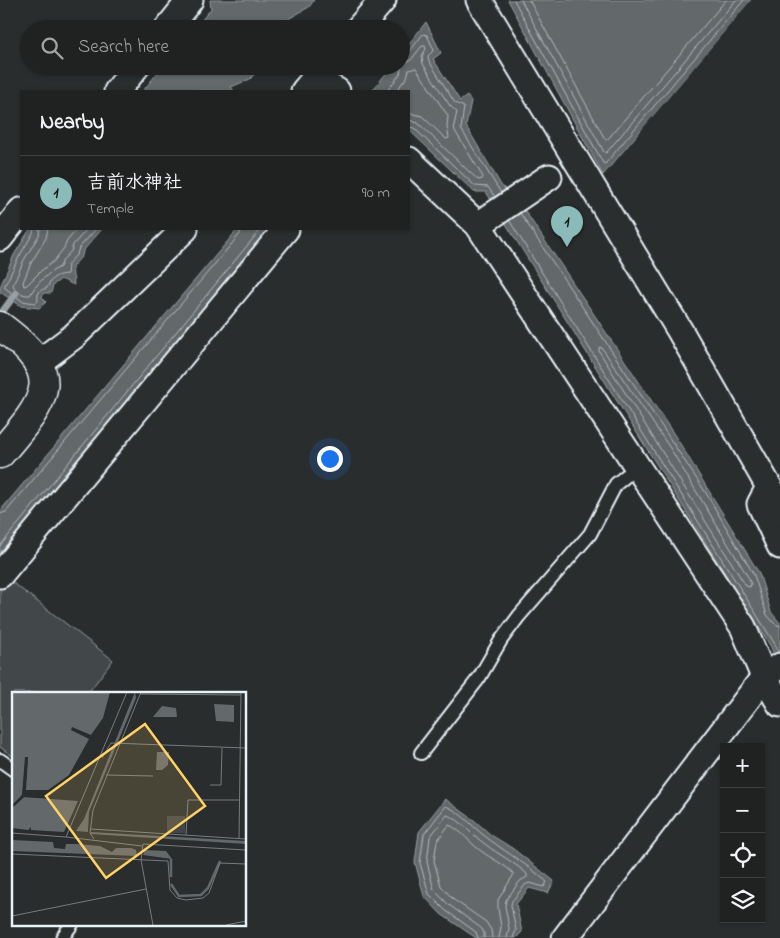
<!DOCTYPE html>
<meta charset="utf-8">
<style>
:root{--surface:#202222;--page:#282a2a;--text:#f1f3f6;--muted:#a2a4a5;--line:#3d3f40;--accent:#8bbbb9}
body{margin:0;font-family:"Indie Flower","Klee One",sans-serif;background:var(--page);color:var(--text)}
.controls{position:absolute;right:15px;bottom:15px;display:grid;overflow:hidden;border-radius:0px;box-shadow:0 1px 4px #0004}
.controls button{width:45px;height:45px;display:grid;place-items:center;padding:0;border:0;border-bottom:1px solid var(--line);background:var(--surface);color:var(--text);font:25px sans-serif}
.you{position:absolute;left:329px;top:458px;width:18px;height:18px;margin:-12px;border:4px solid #fff;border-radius:50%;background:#1a73e8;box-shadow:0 0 0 8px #1a73e833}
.badge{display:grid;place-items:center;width:32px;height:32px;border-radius:50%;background:var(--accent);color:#111;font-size:16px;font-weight:700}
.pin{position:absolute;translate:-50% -41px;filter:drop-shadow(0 1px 2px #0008)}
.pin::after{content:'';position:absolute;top:26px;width:18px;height:15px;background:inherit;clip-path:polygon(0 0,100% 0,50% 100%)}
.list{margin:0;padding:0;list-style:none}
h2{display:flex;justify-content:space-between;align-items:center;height:65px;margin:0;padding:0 20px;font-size:21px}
h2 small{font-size:16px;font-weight:400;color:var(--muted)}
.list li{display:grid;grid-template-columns:32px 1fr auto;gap:15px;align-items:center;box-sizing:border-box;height:75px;padding:0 20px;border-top:1px solid var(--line)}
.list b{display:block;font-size:19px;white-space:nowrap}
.list p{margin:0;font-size:16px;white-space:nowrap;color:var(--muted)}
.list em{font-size:16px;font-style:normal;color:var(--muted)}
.icon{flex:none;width:28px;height:28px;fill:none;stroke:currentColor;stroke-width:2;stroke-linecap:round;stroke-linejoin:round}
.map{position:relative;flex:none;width:780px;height:938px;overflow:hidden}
.search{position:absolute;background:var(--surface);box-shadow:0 1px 4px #0004;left:20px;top:20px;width:390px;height:55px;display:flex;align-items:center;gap:12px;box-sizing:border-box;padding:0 18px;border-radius:28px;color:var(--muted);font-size:19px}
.panel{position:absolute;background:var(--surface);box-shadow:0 1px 4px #0004;left:20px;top:90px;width:390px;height:140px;border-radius:0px}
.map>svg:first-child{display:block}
.green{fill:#424648;stroke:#959ca0}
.water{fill:#63686b;stroke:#989fa3}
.pier{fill:#2a2d2e}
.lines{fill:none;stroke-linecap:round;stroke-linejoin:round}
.shore{stroke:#b3bac0;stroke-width:1}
.stream{stroke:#989fa3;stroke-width:7}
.lane-casing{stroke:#e8f1f8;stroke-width:16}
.street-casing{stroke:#e8f1f8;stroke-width:29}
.secondary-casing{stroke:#e8f1f8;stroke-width:31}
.lane{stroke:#2a2d2e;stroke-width:12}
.street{stroke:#2a2d2e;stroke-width:25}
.secondary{stroke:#2a2d2e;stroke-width:28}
.inset-river{fill:none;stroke:#63686b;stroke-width:2.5}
.inset-road{fill:none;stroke:#767b7f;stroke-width:1}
.view{fill:#ffd166;fill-opacity:0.15;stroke:#ffd166;stroke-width:2.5}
.inset-edge{fill:none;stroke:#e8f1f8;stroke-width:2.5}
</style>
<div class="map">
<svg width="780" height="938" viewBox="0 0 780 938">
<rect width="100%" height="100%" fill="#2a2d2e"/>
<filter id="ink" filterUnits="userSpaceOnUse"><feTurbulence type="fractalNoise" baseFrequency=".02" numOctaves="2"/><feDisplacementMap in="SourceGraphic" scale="10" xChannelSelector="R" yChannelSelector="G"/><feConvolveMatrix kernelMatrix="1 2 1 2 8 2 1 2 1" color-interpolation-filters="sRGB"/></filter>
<g filter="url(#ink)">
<path class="green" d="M 8,579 L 113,660 L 88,693 L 14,693 L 14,757 L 0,747 L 0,589 Z"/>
<path class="water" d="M 210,0 L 314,0 L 309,7 L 290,18 L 281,29 L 194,29 L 211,9 Z
M 508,0 L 751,0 L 603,175 Z
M 426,22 L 441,53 L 433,59 L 460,101 L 467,96 L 471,101 L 466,126 L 501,185 L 523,208 L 679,442 L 759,573 L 771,612 L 780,623 L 780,672 L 771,647 L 486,192 L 474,192 L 409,130 L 409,91 L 372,91 L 392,66 L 401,66 L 401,54 Z
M 163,66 L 262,66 L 250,79 L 231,87 L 234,91 L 143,91 Z
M 30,229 L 102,229 L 83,251 L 82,256 L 72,267 L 74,285 L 61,279 L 53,285 L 51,293 L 44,293 L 42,297 L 46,302 L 39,308 L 21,306 L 0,292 L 0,287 L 14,255 Z
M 238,229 L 268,229 L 0,554 L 0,511 Z
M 445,799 L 474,820 L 491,835 L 512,848 L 554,881 L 548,893 L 529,888 L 516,904 L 522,932 L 516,938 L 476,938 L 441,914 L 424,896 L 415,862 L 419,832 Z"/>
<path class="pier" d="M 751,0 L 753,0 L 753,2 L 634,142 L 642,129 Z"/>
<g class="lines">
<path class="shore" d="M 514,0 L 603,163 L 605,164 L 744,0
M 521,0 L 604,152 L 606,153 L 736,0
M 529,0 L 605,139 L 607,140 L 726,0
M 401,57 L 407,55 L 423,34 L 427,35 L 434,50 L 428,56 L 429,61 L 455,103 L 464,107 L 461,129 L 501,193
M 387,91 L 400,74 L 402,64 L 411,60 L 422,46 L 425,46 L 426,49 L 422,56 L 423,64 L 450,106 L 457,112 L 454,125 L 455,131 L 483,177 L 482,179 L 478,180 L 418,123 L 409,120
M 396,91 L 407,77 L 409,70 L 416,68 L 448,116 L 447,127 L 449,138 L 446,139 L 422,116 L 409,113
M 409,127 L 414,128 L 475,186 L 488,187 L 495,197
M 520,213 L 706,493 L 754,575 L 767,615 L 775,624 L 780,626
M 509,220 L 775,644 L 778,652
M 34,229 L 33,233 L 19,257 L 4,287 L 22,301 L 35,303 L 38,301 C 37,293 39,290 47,288 C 52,276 57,275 67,274 L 68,264 L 77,254 L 79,248 L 96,229
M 40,229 L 39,235 L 24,260 L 13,285 C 15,291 24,296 30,295 C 35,285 50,271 60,267 L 63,260 L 71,251 L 73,245 L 87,229
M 48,229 L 46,238 L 31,263 L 23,282 L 24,286 L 27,285 L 42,270 L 54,261 L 64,248 L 67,241 L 77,229
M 602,348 L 670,448 L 748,577 L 751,584 L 750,587 L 746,586 L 599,351 L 599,348 Z
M 0,514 L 6,512 L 240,234 L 241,229
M 0,546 L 261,229
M 478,938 L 476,932 L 445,910 L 429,894 L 420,863 L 424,834 L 446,806 C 463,813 475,830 490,840 C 509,854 529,866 547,882 L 544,887 L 530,883 L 526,884 L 512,901 L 511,905 L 516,930 L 513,938
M 484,938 L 484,933 L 481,928 L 449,905 L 434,890 L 427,862 L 430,837 L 447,815 C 462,820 472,835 485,844 C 499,855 514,862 527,874 L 527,877 L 520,881 L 506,900 L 505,906 L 509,928 L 507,938
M 492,938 L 491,930 L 486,922 L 454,900 L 441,886 L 434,861 L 437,841 L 449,825 C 461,830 470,843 481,851 C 492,859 504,864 514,874 L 498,900 L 498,908 L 501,927 L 499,938"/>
<path class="stream" d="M 0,315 L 16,293"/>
<g class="lane-casing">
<path id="lane" d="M 421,753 L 479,678 L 501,640 L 519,616 L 590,534 L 616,484 L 638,466
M 0,760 L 14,770
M 62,938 L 72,924"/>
</g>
<g class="street-casing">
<path id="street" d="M 479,0 L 680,331 L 780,506
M 167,29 L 190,0
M 358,29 L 383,0
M 117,91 L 137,66
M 304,91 L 325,66
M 314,91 L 328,86 L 337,91
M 409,160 L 478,225 L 743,627 L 764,677 L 780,704
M 478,225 L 549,177
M 0,238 L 21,211
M 38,363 L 74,336 L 185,229
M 769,487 L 760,504 L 780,546
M 0,575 L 286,229
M 565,938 L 764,677 L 780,666"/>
</g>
<g class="secondary-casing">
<path id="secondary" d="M 0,326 C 69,376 46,400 0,454"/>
</g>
<use href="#lane" class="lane"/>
<use href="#street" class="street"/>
<use href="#secondary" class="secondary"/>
</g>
</g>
<g transform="translate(12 692)">
<rect width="234" height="234" fill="#2a2d2e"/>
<path d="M 155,124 L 173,124 L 173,141 L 155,141 Z" fill="#424648"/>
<path d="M 0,0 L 98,0 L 91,26 L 79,43 L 60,35 L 59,38 L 77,47 L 57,83 L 36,98 L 14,98 L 16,65 L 10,103 L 0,113 ZM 123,0 L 124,6 L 77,120 L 76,140 L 64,139 L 72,127 ZM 202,12 L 222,13 L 222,30 L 204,29 ZM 150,14 L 164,16 L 165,25 L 141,25 ZM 145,60 L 157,60 L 156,73 L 150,78 L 144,78 ZM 12,105 L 66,109 L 52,140 L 19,138 L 19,135 L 16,138 L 0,136 L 0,116 ZM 79,140 L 234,149 L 234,152 L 79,142 ZM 0,148 L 41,150 L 42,156 L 53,157 L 54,152 L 64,152 L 88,154 L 100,160 L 104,156 L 119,156 L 124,158 L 125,164 L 0,159 ZM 133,158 L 154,159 L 160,167 L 131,163 Z" fill="#63686b"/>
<path d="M 13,65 L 16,65 L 13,103 L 65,107 L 12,105 L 0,116 L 10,103 Z" fill="#2a2d2e"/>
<path class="inset-river" d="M 159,185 L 159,167M 159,192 L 167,204 L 189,203 L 196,196 L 208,169"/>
<path class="inset-road" d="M 128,2 L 229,3M 90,66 L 99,51 L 234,56M 94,83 L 141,84M 198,93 L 209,93 L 210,56M 79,137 L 234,147M 0,141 L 54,145 L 115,0M 174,143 L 176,108 L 227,108M 54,145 L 130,154M 82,147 L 78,141 L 81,118 L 129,0M 227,147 L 229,0M 0,162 L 156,169 L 158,198 L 165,206 L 174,208 L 191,206 L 197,201 L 208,171 L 234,172M 0,224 L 134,197M 141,233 L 129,168 L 131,152 L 234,158M 214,233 L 234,229"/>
<path class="view" d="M 133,32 L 193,114 L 94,186 L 34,104 Z"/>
<rect width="234" height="234" class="inset-edge"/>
</g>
</svg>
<div class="controls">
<button>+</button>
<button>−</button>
<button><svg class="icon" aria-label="locate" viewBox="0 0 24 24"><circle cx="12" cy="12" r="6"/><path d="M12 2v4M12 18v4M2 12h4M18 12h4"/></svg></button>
<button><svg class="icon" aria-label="layers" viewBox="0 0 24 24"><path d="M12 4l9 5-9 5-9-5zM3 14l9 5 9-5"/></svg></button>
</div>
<div class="you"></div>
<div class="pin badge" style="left:567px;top:247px">1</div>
<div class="search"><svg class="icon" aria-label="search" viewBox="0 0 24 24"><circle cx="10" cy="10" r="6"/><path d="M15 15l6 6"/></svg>Search here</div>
<section class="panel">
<h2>Nearby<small></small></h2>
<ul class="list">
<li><span class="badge">1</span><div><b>吉前水神社</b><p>Temple</p></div><em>90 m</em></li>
</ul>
</section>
</div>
